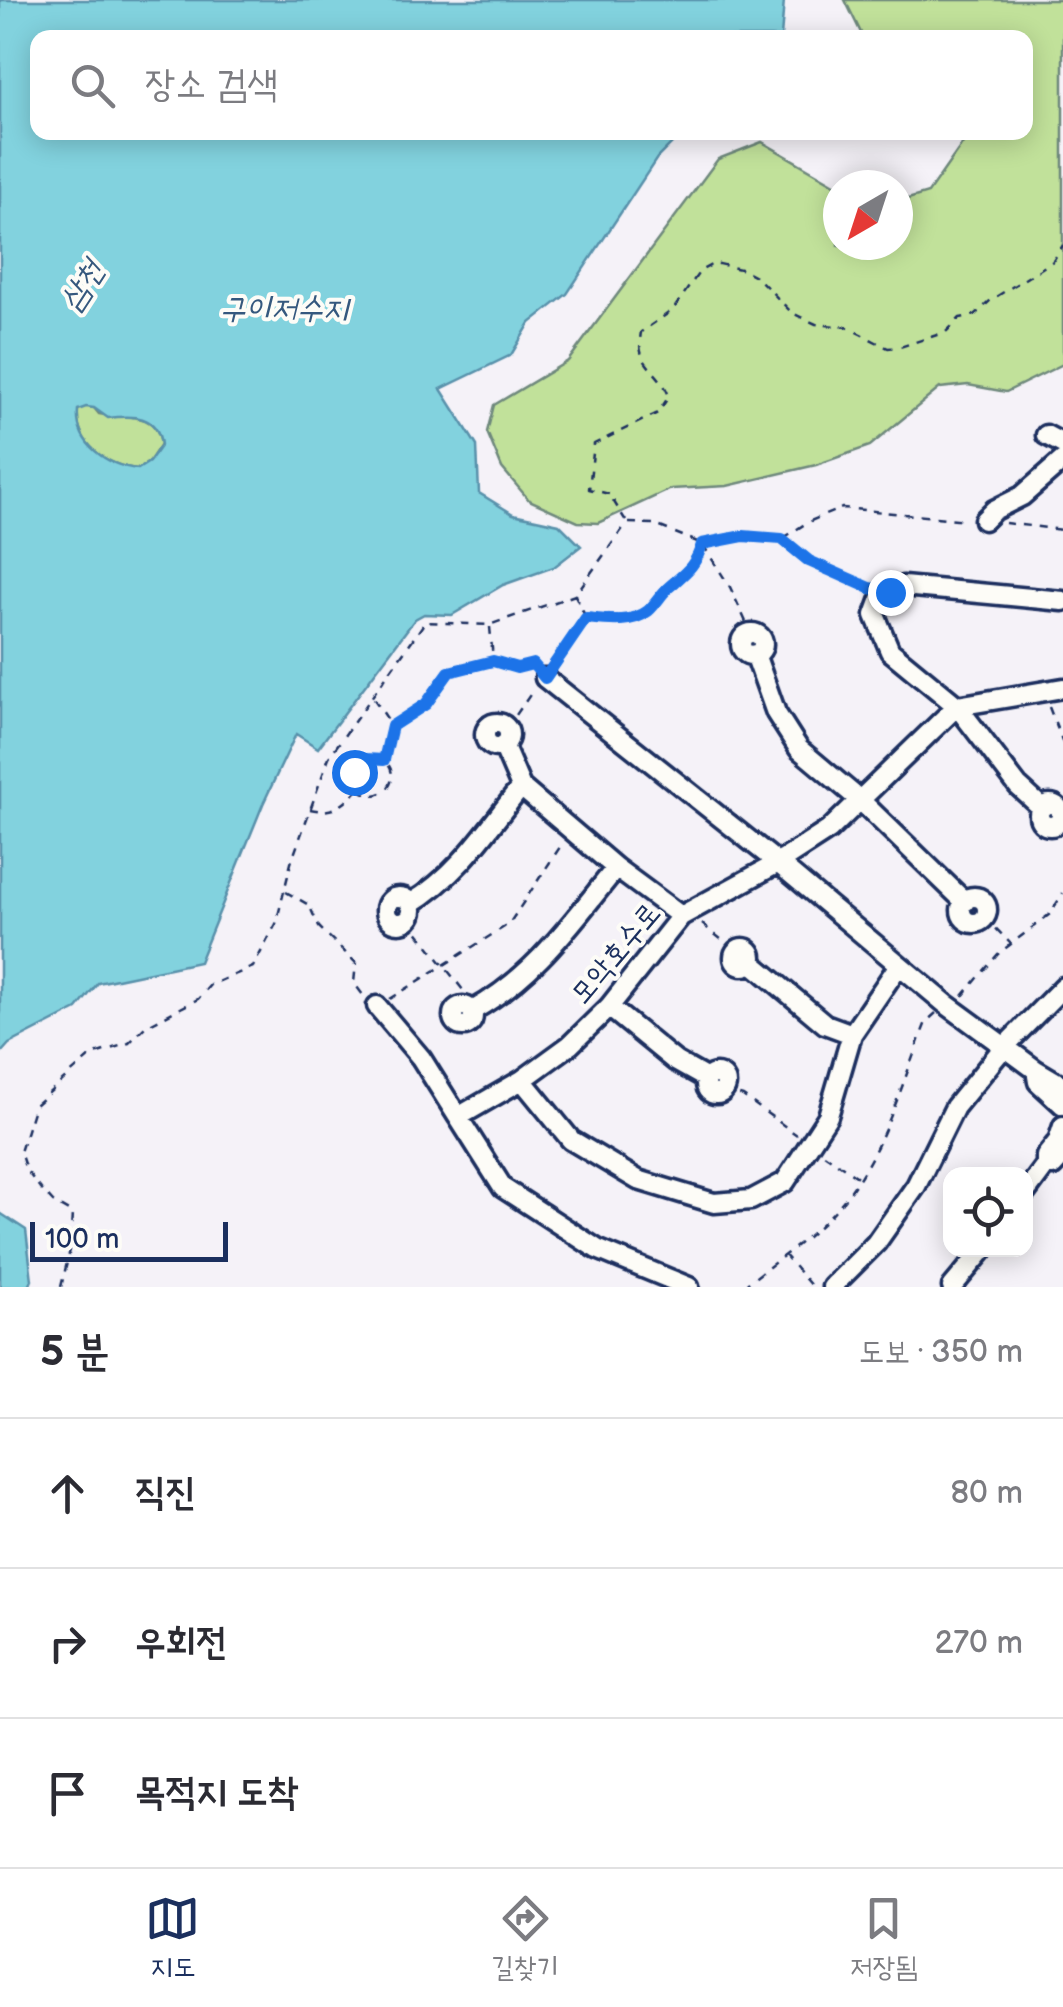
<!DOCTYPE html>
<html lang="ko">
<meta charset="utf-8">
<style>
:root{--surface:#fff;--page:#f7f7f7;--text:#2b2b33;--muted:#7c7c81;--line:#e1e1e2;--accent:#1b2f5e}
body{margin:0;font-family:"Balsamiq Sans","Poor Story",sans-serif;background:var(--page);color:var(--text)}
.controls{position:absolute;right:30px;bottom:30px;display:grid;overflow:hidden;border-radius:20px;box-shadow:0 5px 25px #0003}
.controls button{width:90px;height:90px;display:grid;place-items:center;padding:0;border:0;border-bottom:2px solid var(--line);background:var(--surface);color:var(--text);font:50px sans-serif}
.compass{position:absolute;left:823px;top:170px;width:90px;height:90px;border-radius:50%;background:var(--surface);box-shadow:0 5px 25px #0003;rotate:219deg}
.scale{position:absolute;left:30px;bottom:25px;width:198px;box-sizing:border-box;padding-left:10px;border:5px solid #1b2f5e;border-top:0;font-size:28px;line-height:35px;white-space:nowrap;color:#1b2f5e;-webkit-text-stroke:8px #fdfcf7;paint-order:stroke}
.stop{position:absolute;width:30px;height:30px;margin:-22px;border:8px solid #1a73e8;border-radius:50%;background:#fff}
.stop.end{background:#1a73e8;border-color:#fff;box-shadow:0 2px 10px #0008}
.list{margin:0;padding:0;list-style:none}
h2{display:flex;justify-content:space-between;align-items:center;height:130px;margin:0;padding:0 40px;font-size:42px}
h2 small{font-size:32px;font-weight:400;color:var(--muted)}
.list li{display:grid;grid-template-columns:65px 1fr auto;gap:30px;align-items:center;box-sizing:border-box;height:150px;padding:0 40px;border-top:2px solid var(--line)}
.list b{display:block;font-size:38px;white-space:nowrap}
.list em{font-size:32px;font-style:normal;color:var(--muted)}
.icon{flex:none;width:55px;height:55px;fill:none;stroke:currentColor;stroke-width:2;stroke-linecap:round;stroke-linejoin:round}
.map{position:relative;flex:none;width:1063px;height:1287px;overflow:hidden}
.search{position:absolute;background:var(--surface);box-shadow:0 5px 25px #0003;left:30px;right:30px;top:30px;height:110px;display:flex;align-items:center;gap:25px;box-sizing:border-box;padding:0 35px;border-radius:20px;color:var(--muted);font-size:38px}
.sheet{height:580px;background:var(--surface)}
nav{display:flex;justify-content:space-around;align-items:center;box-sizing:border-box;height:140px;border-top:2px solid var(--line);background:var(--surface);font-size:28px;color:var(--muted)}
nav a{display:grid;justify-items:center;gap:5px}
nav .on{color:var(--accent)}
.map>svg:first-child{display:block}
.green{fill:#c1e19a;stroke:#6e887c;stroke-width:2.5}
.water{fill:#82d2de;stroke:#5991ab;stroke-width:2.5;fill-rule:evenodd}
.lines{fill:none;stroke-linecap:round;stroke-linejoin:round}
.minor-casing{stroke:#1b2f5e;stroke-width:25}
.path{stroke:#1b2f5e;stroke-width:2.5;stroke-dasharray:8 8;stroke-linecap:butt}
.minor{stroke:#fdfcf7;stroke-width:18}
.route{stroke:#1a73e8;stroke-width:12}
.labels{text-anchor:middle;stroke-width:8;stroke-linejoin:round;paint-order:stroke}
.street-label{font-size:30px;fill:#1b2f5e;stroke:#fdfcf7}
.water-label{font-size:32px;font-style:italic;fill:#35587e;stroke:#fdfcf7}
</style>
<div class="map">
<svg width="1063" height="1287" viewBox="0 0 1063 1287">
<rect width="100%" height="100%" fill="#f5f2f8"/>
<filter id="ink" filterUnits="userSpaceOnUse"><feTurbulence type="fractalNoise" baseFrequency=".01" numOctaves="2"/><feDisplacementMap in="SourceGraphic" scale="20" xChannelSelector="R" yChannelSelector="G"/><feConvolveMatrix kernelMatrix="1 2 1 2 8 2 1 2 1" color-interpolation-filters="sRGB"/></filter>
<g filter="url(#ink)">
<path class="green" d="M 845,0 L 1063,0 L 1063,364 L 1006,392 L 968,385 L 940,388 L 870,446 L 816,465 L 727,486 L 671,489 L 598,523 L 578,522 L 529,500 L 502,468 L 487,432 L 494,405 L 568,361 L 718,159 L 762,142 L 838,186 L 838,245 L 898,245 L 898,202 L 928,193 L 970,133 L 1026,132 L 1026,38 L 863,37 Z
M 85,406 L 94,408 L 99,414 C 124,418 157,410 161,444 L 149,462 L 138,469 C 107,466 75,444 78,410 Z"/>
<path class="water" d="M 0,0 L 784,0 L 781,37 L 38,38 L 38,132 L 682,133 L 657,158 L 567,294 L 530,323 L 511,355 L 441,389 L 477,446 L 479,493 L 513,514 L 559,524 L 581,546 L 554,567 L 503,585 L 452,615 L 424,614 L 415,619 L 318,748 L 296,734 L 263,804 L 199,962 L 98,983 L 77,1009 L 9,1044 L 0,1054 ZM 86,407 L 94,408 L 108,418 C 132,415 158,414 161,445 L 149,462 L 138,469 C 107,466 75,444 78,410 Z
M 0,1213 L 26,1230 L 32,1280 L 29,1287 L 0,1287 Z"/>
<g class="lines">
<g class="minor-casing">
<path id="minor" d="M 1046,435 L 1063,444
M 984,520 L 994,510 L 1022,496 L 1063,460
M741 644a11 11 0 1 1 22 0a11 11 0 1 1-22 0Z
M 755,654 L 776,713 L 799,749 L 861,801 L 965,902
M 545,678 L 778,863 L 946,1004 L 1036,1070 L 1063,1086
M485 735a12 12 0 1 1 24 0a12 12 0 1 1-24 0Z
M 521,787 L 616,868 L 681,916
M1039 815a11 11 0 1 1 22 0a11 11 0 1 1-22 0Z
M 1042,808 L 1018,786 L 957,706 L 890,651 L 875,615 L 882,596 L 903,586 L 1063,601
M386 910a13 13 0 1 1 26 0a13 13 0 1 1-26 0Z
M961 910a13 13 0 1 1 26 0a13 13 0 1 1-26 0Z
M 410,904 C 458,875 487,830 521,787 L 503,745
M734 957a9 9 0 1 1 18 0a9 9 0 1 1-18 0Z
M 751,962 L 825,1024 L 852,1034
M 377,1006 L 421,1058 L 458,1117
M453 1016a10 10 0 1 1 20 0a10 10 0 1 1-20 0Z
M 609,1007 L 675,1061 L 707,1079
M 472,1011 C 535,976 571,923 616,868
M706 1084a10 10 0 1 1 20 0a10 10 0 1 1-20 0Z
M 1037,1076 L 1038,1082 L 1063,1105
M 522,1080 L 571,1140 L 638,1180 L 714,1203 L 751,1200 L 785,1182 L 828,1116 L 852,1034 L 899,965
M 1046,1165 L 1053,1166 L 1063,1155
M 1026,1192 L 1046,1165 L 1046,1156 L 1058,1141 L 1063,1126
M 689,1287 L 597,1249 L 503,1188 L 458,1117 L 522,1080 L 570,1045 L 609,1007 L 681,916 L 778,863 L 829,830 L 957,706 L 1063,688
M 832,1287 L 876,1243 L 916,1186 L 955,1107 L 1004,1047 L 1063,987
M 952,1287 L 983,1250"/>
</g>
<path class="path" d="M 626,521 L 609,494 L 589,489 L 594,444 L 658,413 L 669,396 C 658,366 635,368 641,332 L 673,310 L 700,271 L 715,263 L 744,270 L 757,277 L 792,313 L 816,324 L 847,327 L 888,348 L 900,347 L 946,332 L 960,318 L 975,315 L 991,300 L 1053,261 L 1063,245
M 629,523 L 653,524 L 705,545 L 743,536 L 782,539 L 808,522 L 842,508 L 967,520
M 1005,523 L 1063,530
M 784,541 L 809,561 L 869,587
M 703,545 L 730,587 L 751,633
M 575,595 L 586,618 C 606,620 630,624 647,612 C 656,605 661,594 668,587 C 684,573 696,567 702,545
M 490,627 L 493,659
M 555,663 L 584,620
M 374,699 L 392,726 L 384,759
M 1049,707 L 1063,743
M 392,726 L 426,704 L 449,672 L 493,661 L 517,667 L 534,666
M 507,728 L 534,689
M354 776a19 19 0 1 1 38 0a19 19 0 1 1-38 0Z
M 310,809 C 332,814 342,807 358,790
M 1060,819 L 1063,822
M 286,892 L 309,905 L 319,927 L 356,963 L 354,983 L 366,999
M 985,917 L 1011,944
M 408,920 L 467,995
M 702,924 L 736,951
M 963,996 L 998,954 L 1050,914 L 1063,893
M 390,999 L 509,924 L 562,844
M 724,1090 L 743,1096 L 797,1135
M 824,1154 L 859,1178
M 784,1254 L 812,1287
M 61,1287 L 70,1250 L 72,1213 L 53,1202 L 41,1189 L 26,1170 L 20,1152 L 35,1105 L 92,1055 L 129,1043 L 146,1026 L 198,999 L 210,985 L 253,967 L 276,924 L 291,863 L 329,757 L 425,622 L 489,625 L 575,595 L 627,523
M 743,1287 C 774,1262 811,1238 837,1208 C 883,1155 901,1086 926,1022 L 936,1013"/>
<use href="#minor" class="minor"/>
</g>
</g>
<g class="lines" filter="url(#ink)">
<path class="route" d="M 354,772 L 365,759 L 384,760 L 392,726 L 426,704 L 449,672 L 493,661 L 517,668 L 533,664 L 545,678 L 586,618 C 606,620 631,624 648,611 C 656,604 661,594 669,587 C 685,573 696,566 702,544 L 743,536 L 782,539 L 809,561 L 870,588 L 890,592"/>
</g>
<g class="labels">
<g class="street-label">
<text transform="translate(615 953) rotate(-50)" y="10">모악호수로</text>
</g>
<g class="water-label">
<text transform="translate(81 285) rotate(-57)" y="11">삼천</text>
<text x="284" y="319">구이저수지</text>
</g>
</g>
</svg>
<div class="controls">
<button><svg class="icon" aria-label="locate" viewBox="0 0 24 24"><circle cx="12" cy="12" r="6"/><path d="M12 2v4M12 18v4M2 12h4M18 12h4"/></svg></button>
</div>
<svg class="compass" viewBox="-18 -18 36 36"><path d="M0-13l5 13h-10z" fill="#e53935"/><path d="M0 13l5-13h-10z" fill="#7c7c81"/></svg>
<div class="scale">100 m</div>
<div class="stop" style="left:354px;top:772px"></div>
<div class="stop end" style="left:890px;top:592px"></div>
<div class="search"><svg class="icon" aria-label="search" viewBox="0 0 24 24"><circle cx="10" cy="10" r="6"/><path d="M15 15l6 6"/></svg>장소 검색</div>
</div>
<section class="sheet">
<h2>5 분<small>도보 · 350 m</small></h2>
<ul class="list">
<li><svg class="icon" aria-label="ahead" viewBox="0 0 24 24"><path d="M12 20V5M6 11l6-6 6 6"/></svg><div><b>직진</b></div><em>80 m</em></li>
<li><svg class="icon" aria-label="right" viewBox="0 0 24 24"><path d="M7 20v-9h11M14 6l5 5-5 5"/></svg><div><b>우회전</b></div><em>270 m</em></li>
<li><svg class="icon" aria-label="arrive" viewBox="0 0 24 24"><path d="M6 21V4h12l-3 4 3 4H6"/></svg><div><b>목적지 도착</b></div></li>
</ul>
</section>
<nav>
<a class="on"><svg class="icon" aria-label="map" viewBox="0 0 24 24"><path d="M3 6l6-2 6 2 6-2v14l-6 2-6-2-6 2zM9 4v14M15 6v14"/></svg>지도</a>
<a><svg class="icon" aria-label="directions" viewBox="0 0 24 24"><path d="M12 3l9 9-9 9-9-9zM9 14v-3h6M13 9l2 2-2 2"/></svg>길찾기</a>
<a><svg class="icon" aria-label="saved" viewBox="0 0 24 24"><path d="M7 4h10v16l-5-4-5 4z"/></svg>저장됨</a>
</nav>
